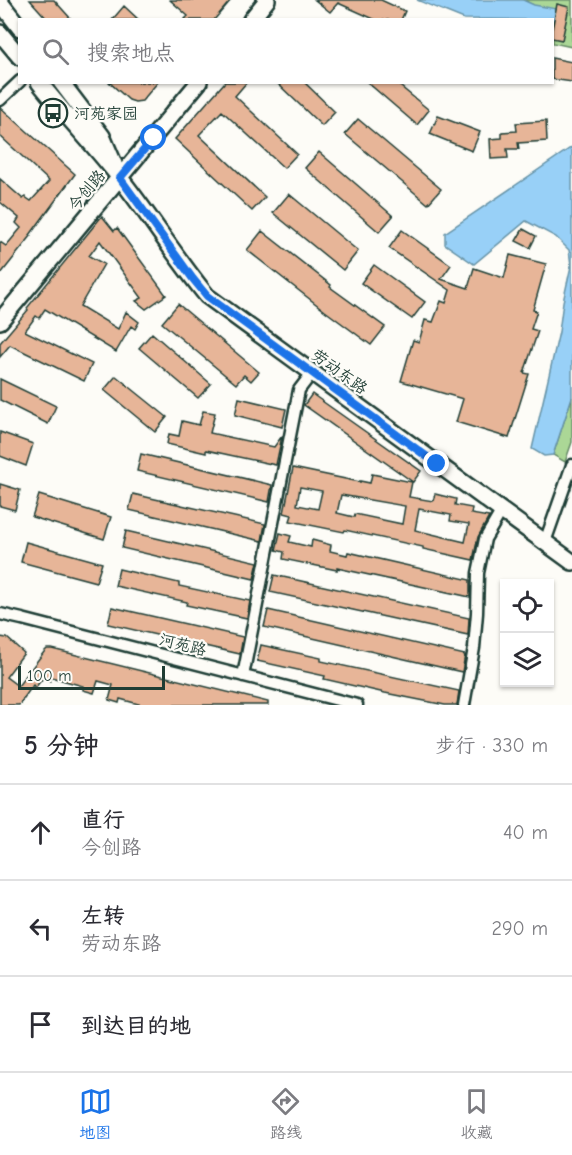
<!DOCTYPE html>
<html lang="zh">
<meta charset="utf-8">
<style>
:root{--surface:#fff;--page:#f2f2f3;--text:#2b2b33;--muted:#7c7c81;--line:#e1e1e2;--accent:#1a73e8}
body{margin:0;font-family:"Comic Neue","LXGW WenKai TC",sans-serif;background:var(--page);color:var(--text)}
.controls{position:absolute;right:18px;bottom:18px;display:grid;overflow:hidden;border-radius:0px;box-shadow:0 2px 4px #0004}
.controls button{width:54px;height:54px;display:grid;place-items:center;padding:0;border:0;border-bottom:2px solid var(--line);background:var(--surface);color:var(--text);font:30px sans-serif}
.scale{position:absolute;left:18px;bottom:15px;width:147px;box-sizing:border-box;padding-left:6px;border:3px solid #1f3d34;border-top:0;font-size:16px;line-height:21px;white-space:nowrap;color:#1f3d34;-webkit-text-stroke:4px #fdfcf7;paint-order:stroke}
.stop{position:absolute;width:18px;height:18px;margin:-14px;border:4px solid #1a73e8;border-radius:50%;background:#fff}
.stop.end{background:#1a73e8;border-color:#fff;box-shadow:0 2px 6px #0008}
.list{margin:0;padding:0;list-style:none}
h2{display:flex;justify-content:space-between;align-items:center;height:78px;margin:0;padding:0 24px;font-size:26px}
h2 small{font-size:20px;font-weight:400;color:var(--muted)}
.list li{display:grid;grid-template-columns:39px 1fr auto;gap:18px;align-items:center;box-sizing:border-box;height:96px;padding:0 24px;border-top:2px solid var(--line)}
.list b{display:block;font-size:22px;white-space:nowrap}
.list p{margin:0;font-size:20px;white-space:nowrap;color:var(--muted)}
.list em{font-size:20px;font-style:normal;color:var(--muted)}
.icon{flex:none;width:33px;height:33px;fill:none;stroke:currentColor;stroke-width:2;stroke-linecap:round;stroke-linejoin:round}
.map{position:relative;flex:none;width:572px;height:705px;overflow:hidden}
.search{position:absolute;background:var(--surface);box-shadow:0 2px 4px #0004;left:18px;right:18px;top:18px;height:66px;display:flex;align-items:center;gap:15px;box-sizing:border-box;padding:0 21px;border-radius:0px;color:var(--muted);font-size:22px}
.sheet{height:366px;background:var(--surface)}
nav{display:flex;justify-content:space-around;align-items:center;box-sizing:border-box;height:84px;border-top:2px solid var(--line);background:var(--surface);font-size:16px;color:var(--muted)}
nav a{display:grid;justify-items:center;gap:3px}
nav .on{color:var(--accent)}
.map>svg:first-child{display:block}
.green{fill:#abd796;stroke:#658a65;stroke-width:1.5}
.water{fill:#98d0f7;stroke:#6895a9;stroke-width:1.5}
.building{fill:#e7b598;stroke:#1f3d34;stroke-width:1.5;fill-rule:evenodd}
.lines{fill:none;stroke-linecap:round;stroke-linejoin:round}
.street-casing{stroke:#1f3d34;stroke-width:15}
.secondary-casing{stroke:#1f3d34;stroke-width:20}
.street{stroke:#fdfcf7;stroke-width:10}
.secondary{stroke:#fdfcf7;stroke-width:15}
.route{stroke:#1a73e8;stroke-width:8}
.labels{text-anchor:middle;stroke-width:4.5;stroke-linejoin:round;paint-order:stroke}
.poi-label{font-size:16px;fill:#1f3d34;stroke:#fdfcf7;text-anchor:start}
.street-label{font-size:16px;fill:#1f3d34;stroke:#fdfcf7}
</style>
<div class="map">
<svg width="572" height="705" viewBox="0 0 572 705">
<rect width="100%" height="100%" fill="#fdfcf7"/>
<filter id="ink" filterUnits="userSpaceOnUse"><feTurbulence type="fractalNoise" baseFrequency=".0167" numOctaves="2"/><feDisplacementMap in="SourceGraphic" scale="12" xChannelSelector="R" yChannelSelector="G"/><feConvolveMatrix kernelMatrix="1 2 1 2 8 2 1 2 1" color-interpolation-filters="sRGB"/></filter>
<g filter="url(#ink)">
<path class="green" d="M 523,0 L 572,0 L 572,47 L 553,43 L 552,20 L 533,5 Z
M 572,397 L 572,442 L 565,462 L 553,455 Z"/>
<path class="water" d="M 417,0 L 523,0 L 534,5 L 557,9 L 555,20 L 553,20 L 464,19 Z
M 572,147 L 572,397 L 553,455 L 544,456 L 532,449 L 559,332 L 563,302 L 571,266 L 569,250 L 556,237 L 526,221 L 474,264 L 445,244 L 445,233 Z"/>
<path class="building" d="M 30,0 L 54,0 L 72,20 L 48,20 Z
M 170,0 L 231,0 L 214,20 L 184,20 L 188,16 Z
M 315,0 L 381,0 L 405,11 L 401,20 L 376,20 L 338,3 L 330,12 Z
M 557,4 L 569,7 L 562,40 L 552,38 L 552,30 Z
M 124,6 L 139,20 L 112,20 Z
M 552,58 L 572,62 L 572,82 L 552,79 Z
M 109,82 L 158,82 L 142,101 L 135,102 L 129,100 Z
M 225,82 L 247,82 L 235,96 L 297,154 L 284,168 L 222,111 L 199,135 L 265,197 L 252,211 L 175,139 Z
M 276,82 L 304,82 L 335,112 L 322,126 Z
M 367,82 L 395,82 L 429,110 L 417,125 Z
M 0,107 L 75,174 L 30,235 L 31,236 L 0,275 L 0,242 L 6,246 L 21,228 L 16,223 L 19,218 L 0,202 L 0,179 L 23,199 L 25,197 L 31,201 L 49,181 L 0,136 Z
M 438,116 L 480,132 L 472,151 L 430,134 Z
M 358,119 L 441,189 L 428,204 L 345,134 Z
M 546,121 L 547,141 L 518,143 L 519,149 L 507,149 L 508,158 L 491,159 L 490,139 L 502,138 L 502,132 L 517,131 L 516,123 Z
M 319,152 L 393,216 L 379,232 L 305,168 Z
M 289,194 L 358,251 L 343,270 L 273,213 Z
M 102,216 L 114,231 L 117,228 L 166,295 L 146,309 L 136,301 L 142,298 L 100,241 L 89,256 L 104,264 L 80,306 L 118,329 L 126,312 L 139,322 L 135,329 L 131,326 L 116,352 L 45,309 L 39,318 L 36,316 L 25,331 L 92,364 L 84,381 L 10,345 L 0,357 L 0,343 L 28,310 L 27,308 Z
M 523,229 L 536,236 L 530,248 L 516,241 Z
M 402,230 L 451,265 L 441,279 L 468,288 L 474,268 L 504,278 L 510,255 L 546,264 L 533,310 L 537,311 L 531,329 L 538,331 L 524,373 L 529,374 L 509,438 L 456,422 L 463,399 L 401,381 L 413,340 L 419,342 L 425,320 L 433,322 L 441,301 L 446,303 L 450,290 L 389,248 Z
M 262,231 L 331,285 L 330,287 L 385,327 L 371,345 L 325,311 L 247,250 Z
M 374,265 L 425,302 L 412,319 L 361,283 Z
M 178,304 L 259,372 L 251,381 L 244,375 L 236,384 L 162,323 Z
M 152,333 L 211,384 L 198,398 L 139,348 Z
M 116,376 L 167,417 L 155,432 L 104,390 Z
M 0,379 L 56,406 L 48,424 L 0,400 Z
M 312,394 L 421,471 L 413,482 L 304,405 Z
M 239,398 L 286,409 L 282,427 L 235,415 Z
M 203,411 L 215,413 L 210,433 L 274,447 L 282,436 L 276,465 L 206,450 L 206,453 L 167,444 L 169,434 L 179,436 L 182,421 L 199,425 Z
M 0,432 L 33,444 L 26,466 L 0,456 Z
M 141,454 L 272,485 L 269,502 L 137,471 Z
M 293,468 L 360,482 L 360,481 L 370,483 L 372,474 L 412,482 L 409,497 L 433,501 L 435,494 L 456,499 L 455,505 L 472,508 L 471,514 L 489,517 L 478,537 L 473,560 L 423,549 L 423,547 L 345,530 L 344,532 L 290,521 L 292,515 L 284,513 ZM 300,487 L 322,491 L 318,509 L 297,505 ZM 341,495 L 405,506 L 402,524 L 355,514 L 354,517 L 337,513 ZM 419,509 L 451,515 L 450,521 L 469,524 L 465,542 L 415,530 Z
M 0,484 L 20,490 L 15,510 L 0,506 Z
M 133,494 L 265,524 L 262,541 L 129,510 Z
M 39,495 L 111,517 L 104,539 L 32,517 Z
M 126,531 L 258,562 L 254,579 L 122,548 Z
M 280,533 L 291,536 L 289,542 L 311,547 L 312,540 L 331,545 L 330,551 L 347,555 L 348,552 L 470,580 L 470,597 L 337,568 L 337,570 L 283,559 L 284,552 L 276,550 Z
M 26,542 L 102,563 L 96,582 L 21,562 Z
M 119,569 L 179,583 L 179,586 L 250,601 L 247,618 L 186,605 L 187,602 L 115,586 Z
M 274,575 L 469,618 L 468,635 L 270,592 Z
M 112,607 L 243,637 L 240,654 L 108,624 Z
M 268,610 L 465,655 L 462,672 L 264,627 Z
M 0,637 L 7,638 L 24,653 L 6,677 L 18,686 L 44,652 L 47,649 L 52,649 L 268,702 L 268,705 L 142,705 L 120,699 L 119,703 L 109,700 L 113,685 L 98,681 L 94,693 L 83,690 L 83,686 L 51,677 L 50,681 L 43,678 L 35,688 L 33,685 L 19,705 L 0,705 Z
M 261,645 L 321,658 L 321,661 L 459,691 L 457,705 L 445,705 L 385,693 L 324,679 L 325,676 L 257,661 Z"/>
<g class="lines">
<g class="street-casing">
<path id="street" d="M 0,100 L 20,81
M 545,542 L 572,465
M 0,614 L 22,619 L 357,705
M 243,676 L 299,390 L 312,373
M 464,705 L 474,648 L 477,613 L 478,573 L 485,539 L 502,510"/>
</g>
<g class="secondary-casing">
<path id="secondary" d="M 0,2 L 20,28
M 251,20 L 267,0
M 0,33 L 20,57
M 39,82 C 65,115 94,145 120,178 C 150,216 176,258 207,296 L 572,562
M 61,82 L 102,136 L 114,164
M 0,321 L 199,82"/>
</g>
<use href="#street" class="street"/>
<use href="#secondary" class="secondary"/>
</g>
</g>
<g class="lines" filter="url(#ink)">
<path class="route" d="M 154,138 L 120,178 L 193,279 L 207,296 L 437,464"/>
</g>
<defs>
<g id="bus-ring" transform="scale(1.5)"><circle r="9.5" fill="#fdfcf7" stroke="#1f3d34" stroke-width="1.5"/><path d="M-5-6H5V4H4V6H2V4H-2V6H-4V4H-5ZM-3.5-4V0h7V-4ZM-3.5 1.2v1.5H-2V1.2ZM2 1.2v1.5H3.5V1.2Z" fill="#1f3d34"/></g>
</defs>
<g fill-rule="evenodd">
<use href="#bus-ring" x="53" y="113"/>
</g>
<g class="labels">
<g class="poi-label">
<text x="74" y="119">河苑家园</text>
</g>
<g class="street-label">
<text transform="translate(86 190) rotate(-50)" y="6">今创路</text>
<text transform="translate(340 371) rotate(36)" y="6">劳动东路</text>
<text transform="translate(183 644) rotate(14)" y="6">河苑路</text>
</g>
</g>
</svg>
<div class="controls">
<button><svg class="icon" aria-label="locate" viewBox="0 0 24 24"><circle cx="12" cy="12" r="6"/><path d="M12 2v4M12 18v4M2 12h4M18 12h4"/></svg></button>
<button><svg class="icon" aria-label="layers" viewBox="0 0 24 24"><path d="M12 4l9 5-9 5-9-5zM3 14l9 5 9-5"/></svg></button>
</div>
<div class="scale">100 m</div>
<div class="stop" style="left:154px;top:138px"></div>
<div class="stop end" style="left:437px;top:464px"></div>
<div class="search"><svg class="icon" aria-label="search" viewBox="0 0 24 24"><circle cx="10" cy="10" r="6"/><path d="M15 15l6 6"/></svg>搜索地点</div>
</div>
<section class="sheet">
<h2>5 分钟<small>步行 · 330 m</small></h2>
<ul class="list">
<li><svg class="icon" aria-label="ahead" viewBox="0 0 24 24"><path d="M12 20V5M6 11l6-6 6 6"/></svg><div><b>直行</b><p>今创路</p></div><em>40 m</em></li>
<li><svg class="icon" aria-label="left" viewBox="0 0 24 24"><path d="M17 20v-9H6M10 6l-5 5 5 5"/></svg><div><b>左转</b><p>劳动东路</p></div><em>290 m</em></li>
<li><svg class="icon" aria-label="arrive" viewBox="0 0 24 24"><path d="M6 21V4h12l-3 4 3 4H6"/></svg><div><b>到达目的地</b></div></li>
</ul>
</section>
<nav>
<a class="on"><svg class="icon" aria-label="map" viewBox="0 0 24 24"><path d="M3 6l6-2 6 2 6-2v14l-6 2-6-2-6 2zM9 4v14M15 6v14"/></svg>地图</a>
<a><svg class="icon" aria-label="directions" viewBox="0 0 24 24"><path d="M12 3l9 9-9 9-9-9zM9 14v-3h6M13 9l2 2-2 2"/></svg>路线</a>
<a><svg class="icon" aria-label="saved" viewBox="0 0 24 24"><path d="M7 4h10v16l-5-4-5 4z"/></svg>收藏</a>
</nav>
